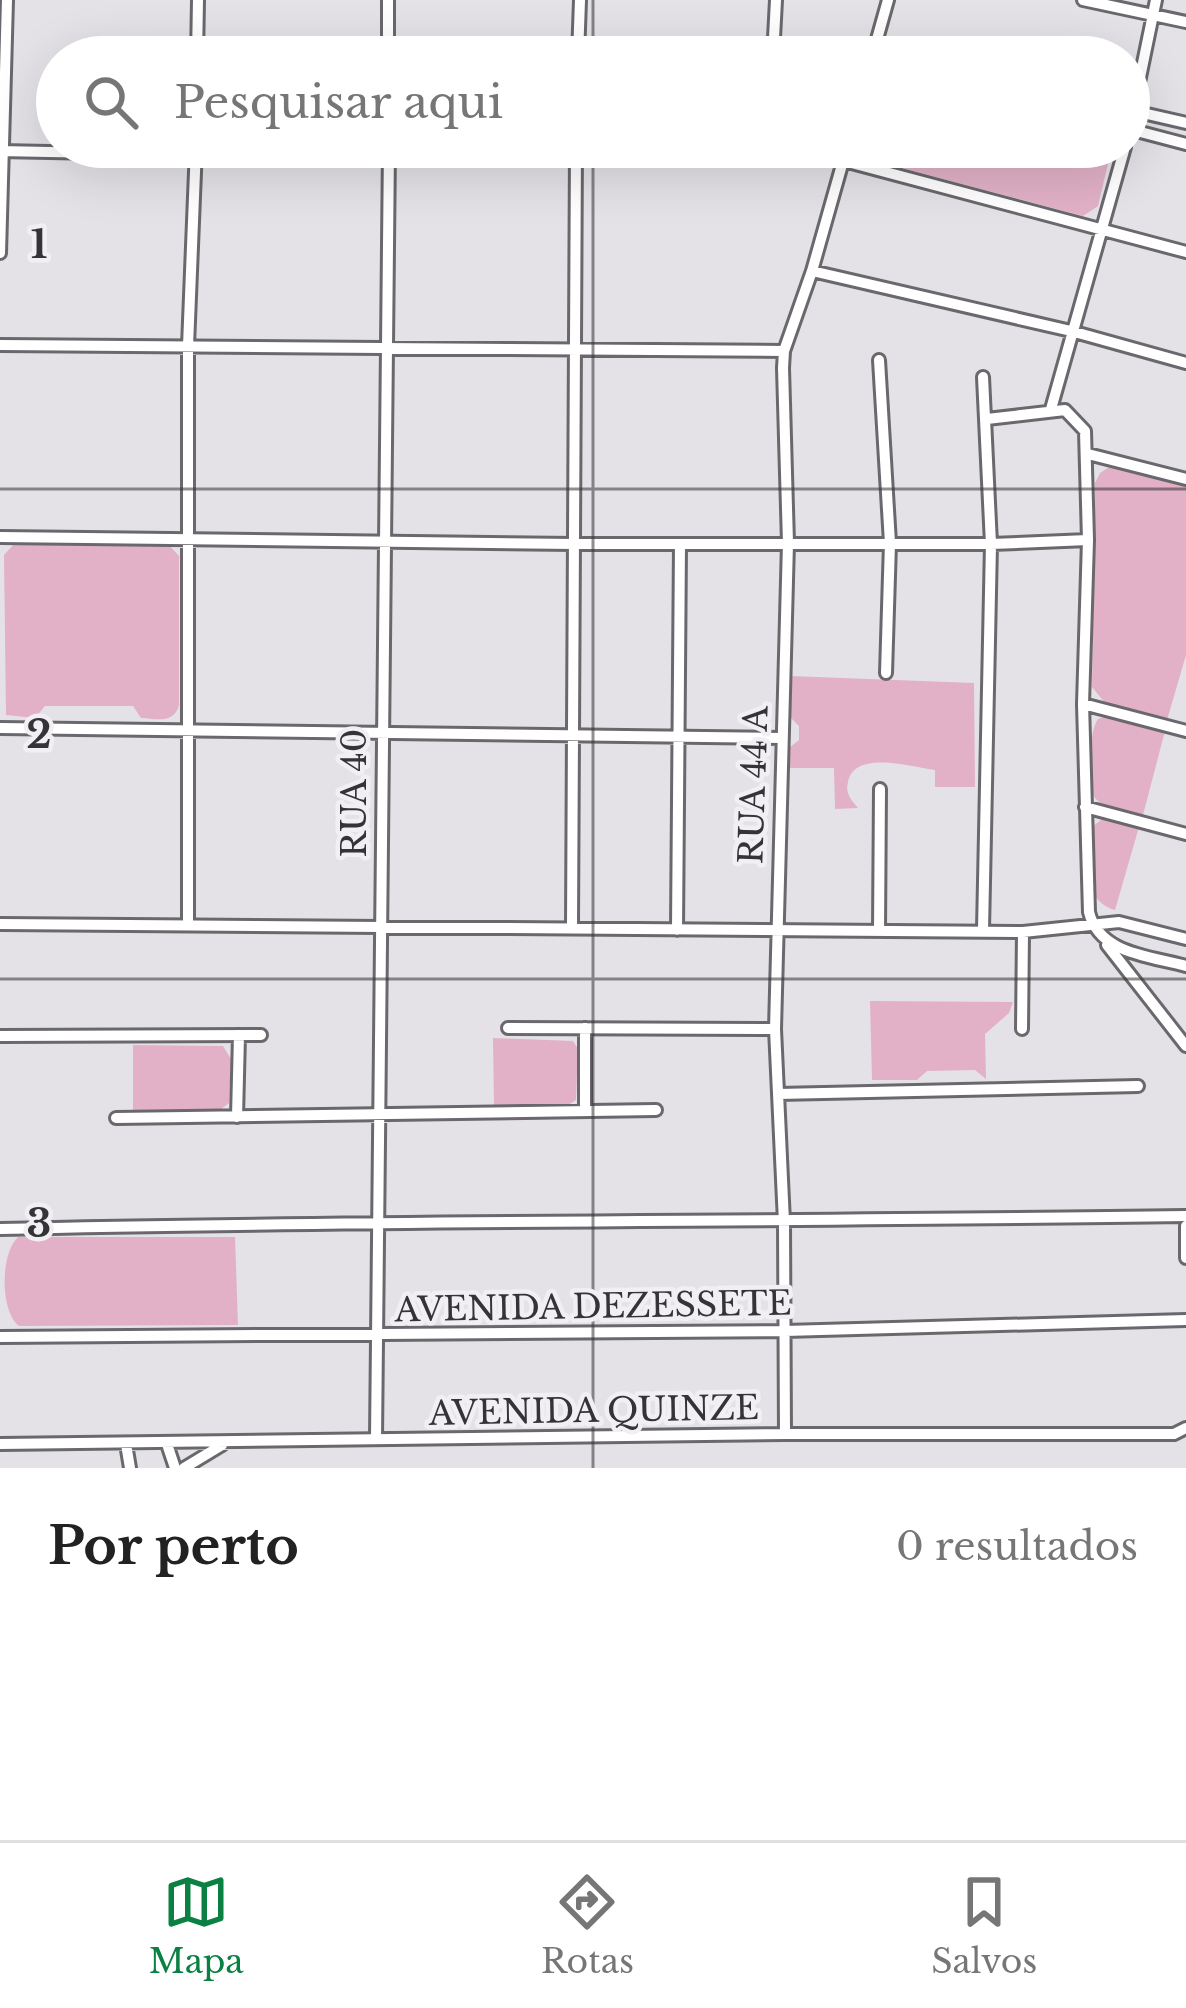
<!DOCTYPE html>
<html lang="pt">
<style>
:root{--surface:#fff;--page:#f2f2f2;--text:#222;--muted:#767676;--line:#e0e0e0;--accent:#0b8043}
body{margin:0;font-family:"Libre Baskerville",serif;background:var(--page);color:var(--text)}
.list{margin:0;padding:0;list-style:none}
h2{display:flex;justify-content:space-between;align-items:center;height:156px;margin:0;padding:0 48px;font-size:51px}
h2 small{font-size:39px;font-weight:400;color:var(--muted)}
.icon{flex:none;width:66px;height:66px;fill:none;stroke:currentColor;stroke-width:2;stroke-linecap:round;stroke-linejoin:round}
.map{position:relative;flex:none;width:1186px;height:1468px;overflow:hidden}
.search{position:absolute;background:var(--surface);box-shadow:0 12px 48px #0002;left:36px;right:36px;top:36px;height:132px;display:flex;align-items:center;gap:30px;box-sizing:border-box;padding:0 42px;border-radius:66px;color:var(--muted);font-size:45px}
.sheet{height:372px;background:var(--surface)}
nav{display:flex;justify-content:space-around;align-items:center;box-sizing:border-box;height:168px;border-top:3px solid var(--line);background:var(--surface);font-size:33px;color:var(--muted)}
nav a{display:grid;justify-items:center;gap:6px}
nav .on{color:var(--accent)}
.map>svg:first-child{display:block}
.green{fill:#e2b1c7}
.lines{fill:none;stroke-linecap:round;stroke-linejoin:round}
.street-casing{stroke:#6a686c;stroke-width:16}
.street{stroke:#fff;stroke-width:10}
.grid{fill:none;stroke:#343335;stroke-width:3;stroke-opacity:0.55}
.labels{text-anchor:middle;stroke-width:9;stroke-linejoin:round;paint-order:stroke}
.street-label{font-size:33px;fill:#343335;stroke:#f2eff4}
.grid-label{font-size:39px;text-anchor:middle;font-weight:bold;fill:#343335;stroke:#f2eff4;stroke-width:9;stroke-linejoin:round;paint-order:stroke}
</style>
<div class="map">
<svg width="1186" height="1468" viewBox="0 0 1186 1468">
<rect width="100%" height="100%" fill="#e4e2e7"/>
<path class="green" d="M 856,147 L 1112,147 L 1098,206 L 1083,216 L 864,158 Z
M 1109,467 L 1186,484 L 1186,655 L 1167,720 L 1105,703 L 1092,687 L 1095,483 L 1100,473 Z
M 14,544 L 169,545 L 179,556 L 179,705 C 174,724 157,719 141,718 L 133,706 L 45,706 L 35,718 L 6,715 L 4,555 Z
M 790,676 L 974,683 L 975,787 L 935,787 L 935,770 C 913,767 854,749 848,782 C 845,793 851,800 858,808 L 835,809 L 834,768 L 789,768 L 789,748 L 799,740 L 799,726 L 789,716 Z
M 1108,716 L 1165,731 L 1143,815 C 1129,811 1104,809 1095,798 C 1086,786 1089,730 1098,719 Z
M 1104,818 L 1139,827 L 1115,910 C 1079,899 1090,861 1090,828 Z
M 870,1001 L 1013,1002 L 1009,1013 L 985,1034 L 986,1079 L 975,1070 L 927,1071 L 917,1080 L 872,1080 Z
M 493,1038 L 573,1041 L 578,1049 L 576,1100 L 568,1105 L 494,1107 Z
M 133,1045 L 223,1046 L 231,1059 L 229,1103 L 221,1109 L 133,1111 Z
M 18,1237 L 235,1237 L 238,1325 L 19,1326 C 0,1311 0,1254 18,1237 Z"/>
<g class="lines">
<g class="street-casing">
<path id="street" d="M 388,0 L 388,57
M 1083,0 L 1186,22
M 197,57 L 198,0
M 578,57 L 580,0
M 773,57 L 776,0
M 872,57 L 888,0
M 1134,111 L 1186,123
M 1129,129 L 1186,144
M 1129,131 L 1156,0
M 0,151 L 196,155 L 576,150 L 769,154 L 844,161 L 1186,252
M 0,253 L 7,0
M 812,271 L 1071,331 L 1186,363
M 0,345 L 784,351
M 879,360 L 890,543 L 886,673
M 983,377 L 991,544 L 983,930
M 1051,409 L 1125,147
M 987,419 L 1065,410 L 1085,431 L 1088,540 L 1083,704 L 1089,912 C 1099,954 1150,956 1186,966
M 1088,454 L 1186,479
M 0,537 L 574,544 L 991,544 L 1088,540
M 1083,704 L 1186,731
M 0,728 L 782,738
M 1085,807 L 1186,834
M 0,924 L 1023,932 L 1119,922 L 1186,939
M 188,924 L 188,346 L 196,147
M 572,927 L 576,147
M 677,930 L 680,544
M 879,931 L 880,789
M 1107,945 L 1186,1046
M 508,1028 L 775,1029
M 1022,1029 L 1023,932
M 0,1036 L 261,1035
M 778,1094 L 1138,1086
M 585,1111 L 585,1028
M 237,1117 L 239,1035
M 116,1118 L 656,1110
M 1186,1226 L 1186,1258
M 0,1229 C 395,1220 791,1222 1186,1216
M 0,1337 L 785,1331 L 1186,1320
M 785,1434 L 784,1222 L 775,1029 L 788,543 L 783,368 L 784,351 L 812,271 L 847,147
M 376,1439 L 389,147
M 0,1444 L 785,1434 L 1174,1434 L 1186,1428
M 126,1444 L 130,1468
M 167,1444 L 175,1468
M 184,1468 L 222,1445"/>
</g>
<use href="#street" class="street"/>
</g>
<path class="grid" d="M 593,0 L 593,57M 593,147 L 593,1468M 0,489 L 1186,489M 0,979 L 1186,979"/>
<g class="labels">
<g class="street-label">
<text transform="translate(753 785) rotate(-88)" y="12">RUA 44 A</text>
<text transform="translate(354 793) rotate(-90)" y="12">RUA 40</text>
<text transform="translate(593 1306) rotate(-1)" y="12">AVENIDA DEZESSETE</text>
<text transform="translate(594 1410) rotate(-1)" y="12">AVENIDA QUINZE</text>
</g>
</g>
<g class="grid-label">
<text x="39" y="258">1</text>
<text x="39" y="748">2</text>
<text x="39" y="1237">3</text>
</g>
</svg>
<div class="search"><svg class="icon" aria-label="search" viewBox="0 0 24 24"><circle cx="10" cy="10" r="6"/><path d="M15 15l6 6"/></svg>Pesquisar aqui</div>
</div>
<section class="sheet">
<h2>Por perto<small>0 resultados</small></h2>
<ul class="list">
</ul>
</section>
<nav>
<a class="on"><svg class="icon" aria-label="map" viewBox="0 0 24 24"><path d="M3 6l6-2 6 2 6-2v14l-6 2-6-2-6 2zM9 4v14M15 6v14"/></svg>Mapa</a>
<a><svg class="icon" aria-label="directions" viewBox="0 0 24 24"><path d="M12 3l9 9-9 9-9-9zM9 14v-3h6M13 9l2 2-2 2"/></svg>Rotas</a>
<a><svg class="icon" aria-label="saved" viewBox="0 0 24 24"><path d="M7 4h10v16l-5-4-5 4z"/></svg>Salvos</a>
</nav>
